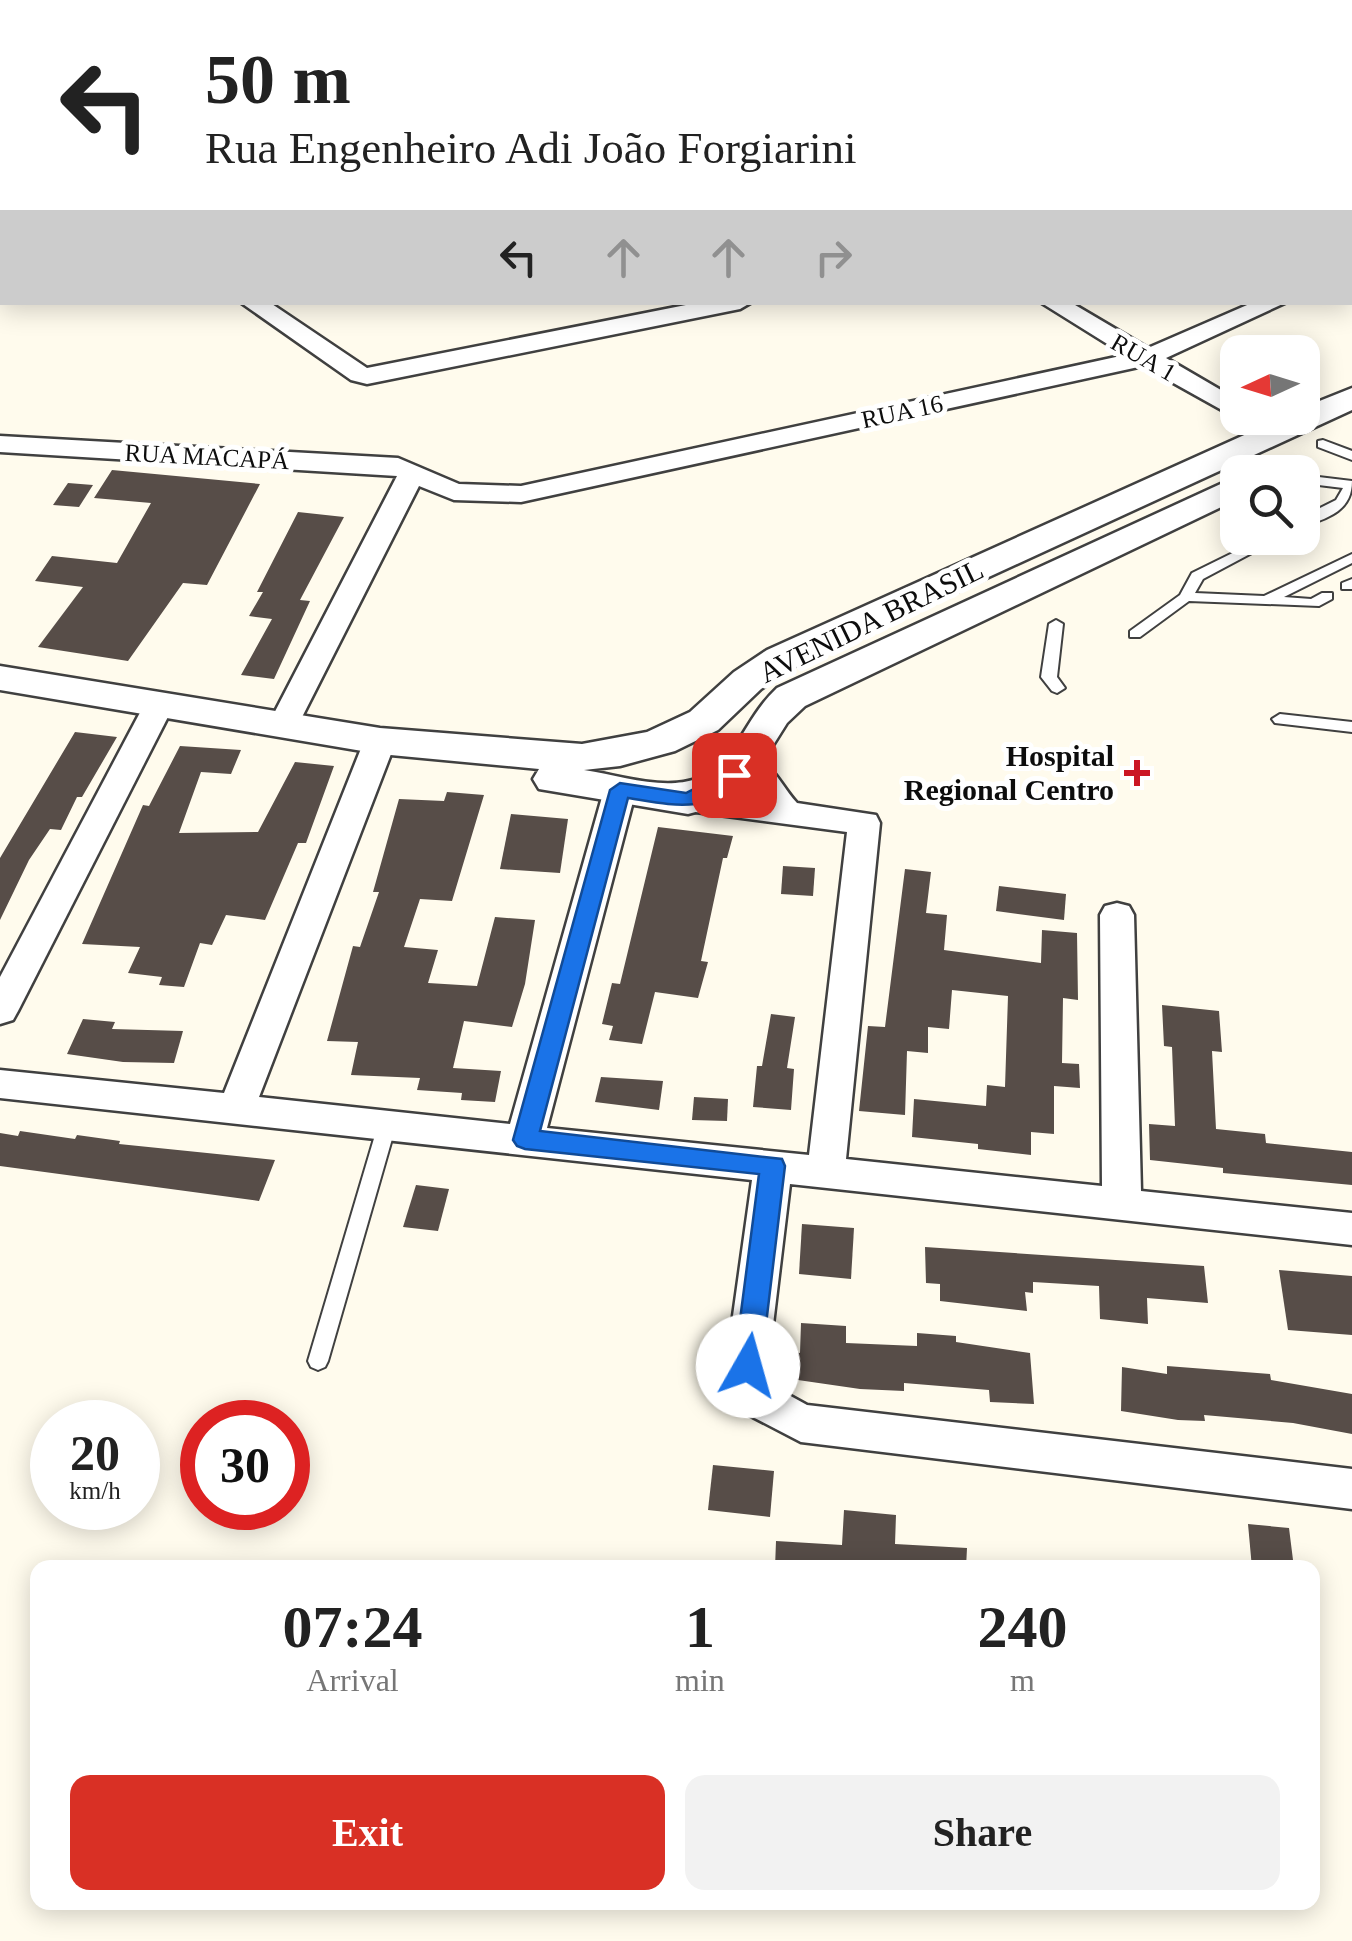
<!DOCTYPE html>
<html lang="en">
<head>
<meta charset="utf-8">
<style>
  :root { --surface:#fff; --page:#f2f2f2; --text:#222; --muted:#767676; --accent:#d93025 }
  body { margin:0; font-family:Georgia,serif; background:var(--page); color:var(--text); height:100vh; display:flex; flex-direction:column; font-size:38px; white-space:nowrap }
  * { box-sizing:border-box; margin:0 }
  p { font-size:32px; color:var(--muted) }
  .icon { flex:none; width:55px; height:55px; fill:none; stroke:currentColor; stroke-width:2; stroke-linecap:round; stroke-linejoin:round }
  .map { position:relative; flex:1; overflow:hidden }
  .drawer { position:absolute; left:30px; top:1560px; width:1290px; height:350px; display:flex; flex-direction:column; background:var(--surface); border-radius:20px; box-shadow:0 5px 25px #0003 }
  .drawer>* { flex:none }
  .hud { position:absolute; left:0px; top:0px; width:1352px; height:305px; box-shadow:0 5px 25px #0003; background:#fff; color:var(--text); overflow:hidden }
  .needle { width:65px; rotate:266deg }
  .controls { position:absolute; left:1220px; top:335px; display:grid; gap:20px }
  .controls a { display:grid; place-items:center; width:100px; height:100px; border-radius:20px; background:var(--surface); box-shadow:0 5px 25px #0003; font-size:50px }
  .speed { position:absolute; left:30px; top:1400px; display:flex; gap:20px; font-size:50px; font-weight:700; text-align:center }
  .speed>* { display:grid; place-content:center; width:130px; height:130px; border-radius:50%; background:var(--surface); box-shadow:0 5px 25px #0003; line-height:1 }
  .speed small { font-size:25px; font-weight:400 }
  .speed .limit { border:15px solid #d22; background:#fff; color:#111 }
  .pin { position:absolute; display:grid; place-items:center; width:85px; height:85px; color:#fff; margin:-42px; border-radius:20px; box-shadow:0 5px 15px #0006 }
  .me { position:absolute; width:110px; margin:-55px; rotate:7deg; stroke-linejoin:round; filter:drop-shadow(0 0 8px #0008) }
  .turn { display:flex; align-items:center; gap:35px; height:210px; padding:0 40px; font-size:45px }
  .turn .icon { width:130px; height:130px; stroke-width:2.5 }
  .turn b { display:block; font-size:70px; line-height:85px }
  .lanes { display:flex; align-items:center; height:95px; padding:0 40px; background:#0003; justify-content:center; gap:50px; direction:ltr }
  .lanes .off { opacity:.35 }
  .eta { display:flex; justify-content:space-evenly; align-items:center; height:170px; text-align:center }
  .eta b { font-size:60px; font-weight:800; line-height:70px }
  .action { display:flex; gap:20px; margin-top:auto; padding:20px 40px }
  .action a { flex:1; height:115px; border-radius:20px; background:var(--accent); color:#fff; font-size:40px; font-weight:800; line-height:115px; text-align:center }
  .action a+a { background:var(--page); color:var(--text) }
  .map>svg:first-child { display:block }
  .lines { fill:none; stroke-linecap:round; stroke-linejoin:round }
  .stream { stroke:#2a9adb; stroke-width:5 }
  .building { fill:#574d48 }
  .service-casing { stroke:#404040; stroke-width:4 }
  .minor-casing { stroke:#404040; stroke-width:5 }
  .tertiary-casing { stroke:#404040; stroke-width:5 }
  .service { fill:#fff; fill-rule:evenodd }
  .minor { fill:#fff; fill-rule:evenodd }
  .tertiary { fill:#fff; fill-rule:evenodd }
  .route { fill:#1a73e8; stroke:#114b97; stroke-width:2.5 }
  .poi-dot { fill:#cb1624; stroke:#fff; stroke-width:4 }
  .labels { text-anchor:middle; stroke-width:10; stroke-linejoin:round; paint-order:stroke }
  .far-street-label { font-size:25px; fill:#0d0d0d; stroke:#fff }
  .street-label { font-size:30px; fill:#0d0d0d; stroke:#fff }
  .poi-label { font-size:30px; font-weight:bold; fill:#0d0d0d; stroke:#fff; text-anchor:end }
</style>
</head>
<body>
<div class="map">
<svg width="1352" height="1941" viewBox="0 0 1352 1941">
  <rect width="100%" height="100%" fill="#fffbed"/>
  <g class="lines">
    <path class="stream" d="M752 0 762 2"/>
  </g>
  <g class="building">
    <path d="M112 470 260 484 207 585 183 583 128 661 38 647 83 587 35 581 52 556 117 563 151 503 94 498Z"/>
    <path d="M68 483 93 485 79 507 53 505Z"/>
    <path d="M298 512 344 517 300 600 310 601 274 679 241 675 272 619 249 616 263 592H257Z"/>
    <path d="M75 732 117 737 82 797H77L61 830 50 829 29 860 0 920V858Z"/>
    <path d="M180 746 241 750 231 774 201 772 179 833 258 832 295 762 334 766 306 843H298L265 920 226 915 212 945 200 943 184 987 159 985 162 977 128 973 140 947 82 944 143 805 149 806Z"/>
    <path d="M447 792 484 795 452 901 420 899 404 947 438 950 428 983 477 986 495 917 535 920 525 984 512 1027 464 1021 453 1068 501 1071 495 1102 461 1100 462 1093 417 1090 420 1078 351 1075 358 1042 327 1041 353 946 360 947 379 892H373L399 799 444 801Z"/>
    <path d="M511 814 568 819 560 873 500 869Z"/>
    <path d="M658 827 733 836 727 858H723L701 961 708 962 698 998 655 992 642 1044 609 1040 613 1026 602 1024 612 983 620 984Z"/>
    <path d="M783 866 815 868 813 896 781 894Z"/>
    <path d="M905 869 931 872 926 913 947 915 944 950 1041 963 1042 930 1077 933 1078 1000 1063 998 1062 1063 1079 1064 1080 1088 1054 1086V1134L1031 1132V1155L978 1149V1144L912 1137 914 1099 986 1106 987 1085 1005 1087 1008 996 952 990 949 1029 928 1027V1053L907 1051 905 1115 859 1111 868 1026 885 1027Z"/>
    <path d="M999 886 1066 894 1064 920 996 911Z"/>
    <path d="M1162 1005 1219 1011 1222 1052 1212 1051 1216 1129 1265 1134 1266 1143 1352 1152V1185L1223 1173V1168L1150 1160 1149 1124 1175 1126 1172 1047 1164 1046Z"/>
    <path d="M771 1014 795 1017 787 1068 794 1069 791 1110 753 1107 757 1066H762Z"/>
    <path d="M83 1019 115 1022 112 1029 183 1031 174 1063 123 1062 67 1054Z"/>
    <path d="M601 1077 663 1081 659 1110 595 1102Z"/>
    <path d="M694 1097 728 1099 727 1121 692 1120Z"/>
    <path d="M20 1131 75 1139 77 1135 120 1141 119 1144 275 1160 259 1201 0 1166V1133L18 1136Z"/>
    <path d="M416 1185 449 1189 438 1231 403 1227Z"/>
    <path d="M802 1224 854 1228 851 1279 799 1274Z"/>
    <path d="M925 1247 1204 1266 1208 1303 1147 1298 1148 1324 1100 1319 1099 1286 1033 1282V1293L1025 1292 1027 1311 940 1301V1284L926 1283Z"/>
    <path d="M1279 1270 1352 1276V1335L1288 1330Z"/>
    <path d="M801 1323 846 1326V1343L917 1346V1333L956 1336V1342L1030 1353 1034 1404 990 1402 989 1390 904 1383V1391L860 1389 791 1379 794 1352 800 1353Z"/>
    <path d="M1167 1366 1270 1374 1271 1380 1352 1394V1434L1293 1423 1204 1415 1205 1421 1178 1420 1121 1411 1122 1367 1167 1374Z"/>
    <path d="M713 1465 774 1471 770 1517 708 1510Z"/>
    <path d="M844 1510 896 1515 895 1544 967 1548 966 1568H775L776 1541 842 1545Z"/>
    <path d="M1248 1524 1289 1528 1294 1568H1252Z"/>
  </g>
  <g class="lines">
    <g class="service-casing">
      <g id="service">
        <rect x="0" y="11" width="2" height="6"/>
        <path d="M1323 440 1352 451V460L1318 447V441Z"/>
        <path d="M1302 475 1352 481C1352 511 1328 518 1302 527V517L1336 500 1343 488 1302 483Z"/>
        <path d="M1263 538H1280L1203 579 1195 593 1264 596 1352 554V563L1284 597 1311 599 1322 593H1332V599L1319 606 1189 601 1140 637H1130V631L1180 595 1192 573Z"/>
        <path d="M1352 579V589H1342V583Z"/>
        <path d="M1056 620 1063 624 1057 677 1065 688 1057 693 1052 691 1041 677 1049 624Z"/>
        <path d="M1280 714 1352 722V732L1275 723 1272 719Z"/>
        <path d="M387 1118 394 1120 396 1125 328 1361 325 1367 318 1370 311 1367 308 1361 378 1125 380 1120Z"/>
      </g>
    </g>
    <g class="minor-casing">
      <g id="minor">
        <path d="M296 0H323L324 2H297Z"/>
        <path d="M985 0H1007L1008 2H986Z"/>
        <path d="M1182 0H1202L1203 2H1183Z"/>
        <rect x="1350" y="130" width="2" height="14"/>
        <path d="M1350 161 1352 162V176L1350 175Z"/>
        <path d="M1350 263H1352L1350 278Z"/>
        <path d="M240 302H269L367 368 701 302H752L740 309 367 384 351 380Z"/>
        <path d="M1040 302H1070L1148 348 1254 302H1287L1166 358 1238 400V418H1243L1238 419 1143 366 521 502 454 500 419 486 298 725 294 732H272L268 725 397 476 0 452V436L398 458 459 484 521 486 1125 355Z"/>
        <path d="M159 695 170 698 174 705 18 1011 13 1020 0 1024V977L144 705 148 698Z"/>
        <path d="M380 731 391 734 396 741 259 1097 510 1124 604 790 609 782 620 779 631 782 636 790 547 1128 809 1155 847 832 688 811 677 808 672 800 677 792 688 789 756 798 731 760 736 753C764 745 779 784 797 803L876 815 880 823 846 1159 1102 1186 1100 915 1105 906 1117 903 1129 906 1134 915 1141 1191 1352 1213V1245L790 1184 768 1366 776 1388 807 1405 1352 1469V1509L801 1442 745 1413 726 1366 752 1180 0 1098V1070L224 1093 364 741 369 734Z"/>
      </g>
    </g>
    <g class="tertiary-casing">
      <path id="tertiary" d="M1352 388V410L795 666 761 689 718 730 675 751 620 766 584 770C636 778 695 803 731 752 747 729 756 708 777 688L1238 476V499L805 706 787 723 748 785 733 798 703 810 688 814 539 789 533 779 539 769 380 754 0 690V666L380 728 582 744 647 732 690 712 734 672 767 650 1282 418H1302V408Z"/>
    </g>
    <use href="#service" class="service"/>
    <use href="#minor" class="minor"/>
    <use href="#tertiary" class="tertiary"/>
  </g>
  <path class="route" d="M734 768 741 770 744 775C712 816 672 805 628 798L540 1131 782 1159 785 1166 761 1366 757 1374 748 1378 738 1374 734 1366 759 1174 525 1149 517 1146 513 1140 610 790 620 783 686 793Z"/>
  <path class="poi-dot" d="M1132 758h10v10h10v10h-10v10h-10v-10h-10v-10h10z"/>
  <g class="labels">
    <g class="far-street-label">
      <text transform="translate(1144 357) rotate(30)" y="9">RUA 1</text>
      <text transform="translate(902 411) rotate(-12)" y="9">RUA 16</text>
      <text transform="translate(207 456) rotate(3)" y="9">RUA MACAPÁ</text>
    </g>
    <g class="street-label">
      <text transform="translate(871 621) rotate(-26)" y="10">AVENIDA BRASIL</text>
    </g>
    <g class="poi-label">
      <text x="1114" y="766">Hospital<tspan x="1114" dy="34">Regional Centro</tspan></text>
    </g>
  </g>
</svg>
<div class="controls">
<a><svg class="needle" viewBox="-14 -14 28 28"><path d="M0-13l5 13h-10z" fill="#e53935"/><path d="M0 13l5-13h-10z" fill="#767676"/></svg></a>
<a><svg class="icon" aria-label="search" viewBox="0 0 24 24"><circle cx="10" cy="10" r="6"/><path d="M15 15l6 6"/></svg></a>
</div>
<div class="speed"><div>20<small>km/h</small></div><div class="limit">30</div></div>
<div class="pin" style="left:734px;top:775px;background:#d93025"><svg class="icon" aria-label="arrive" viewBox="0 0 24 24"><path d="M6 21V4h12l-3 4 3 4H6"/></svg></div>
<svg class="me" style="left:748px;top:1366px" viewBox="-20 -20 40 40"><circle r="19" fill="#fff"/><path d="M0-13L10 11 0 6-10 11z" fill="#1a73e8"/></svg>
<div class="hud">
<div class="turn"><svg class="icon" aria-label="left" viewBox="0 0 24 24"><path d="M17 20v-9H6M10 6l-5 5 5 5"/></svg><div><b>50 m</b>Rua Engenheiro Adi João Forgiarini</div></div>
<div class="lanes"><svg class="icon" aria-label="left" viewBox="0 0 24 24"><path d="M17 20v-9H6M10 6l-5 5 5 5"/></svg><svg class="icon off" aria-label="ahead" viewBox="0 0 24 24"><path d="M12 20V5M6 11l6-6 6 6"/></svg><svg class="icon off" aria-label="ahead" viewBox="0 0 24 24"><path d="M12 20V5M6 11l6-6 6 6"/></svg><svg class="icon off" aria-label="right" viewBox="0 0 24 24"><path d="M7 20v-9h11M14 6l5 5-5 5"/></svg></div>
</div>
<section class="drawer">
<div class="eta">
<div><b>07:24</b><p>Arrival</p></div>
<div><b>1</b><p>min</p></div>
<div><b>240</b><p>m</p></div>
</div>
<div class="action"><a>Exit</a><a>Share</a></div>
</section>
</div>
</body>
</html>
